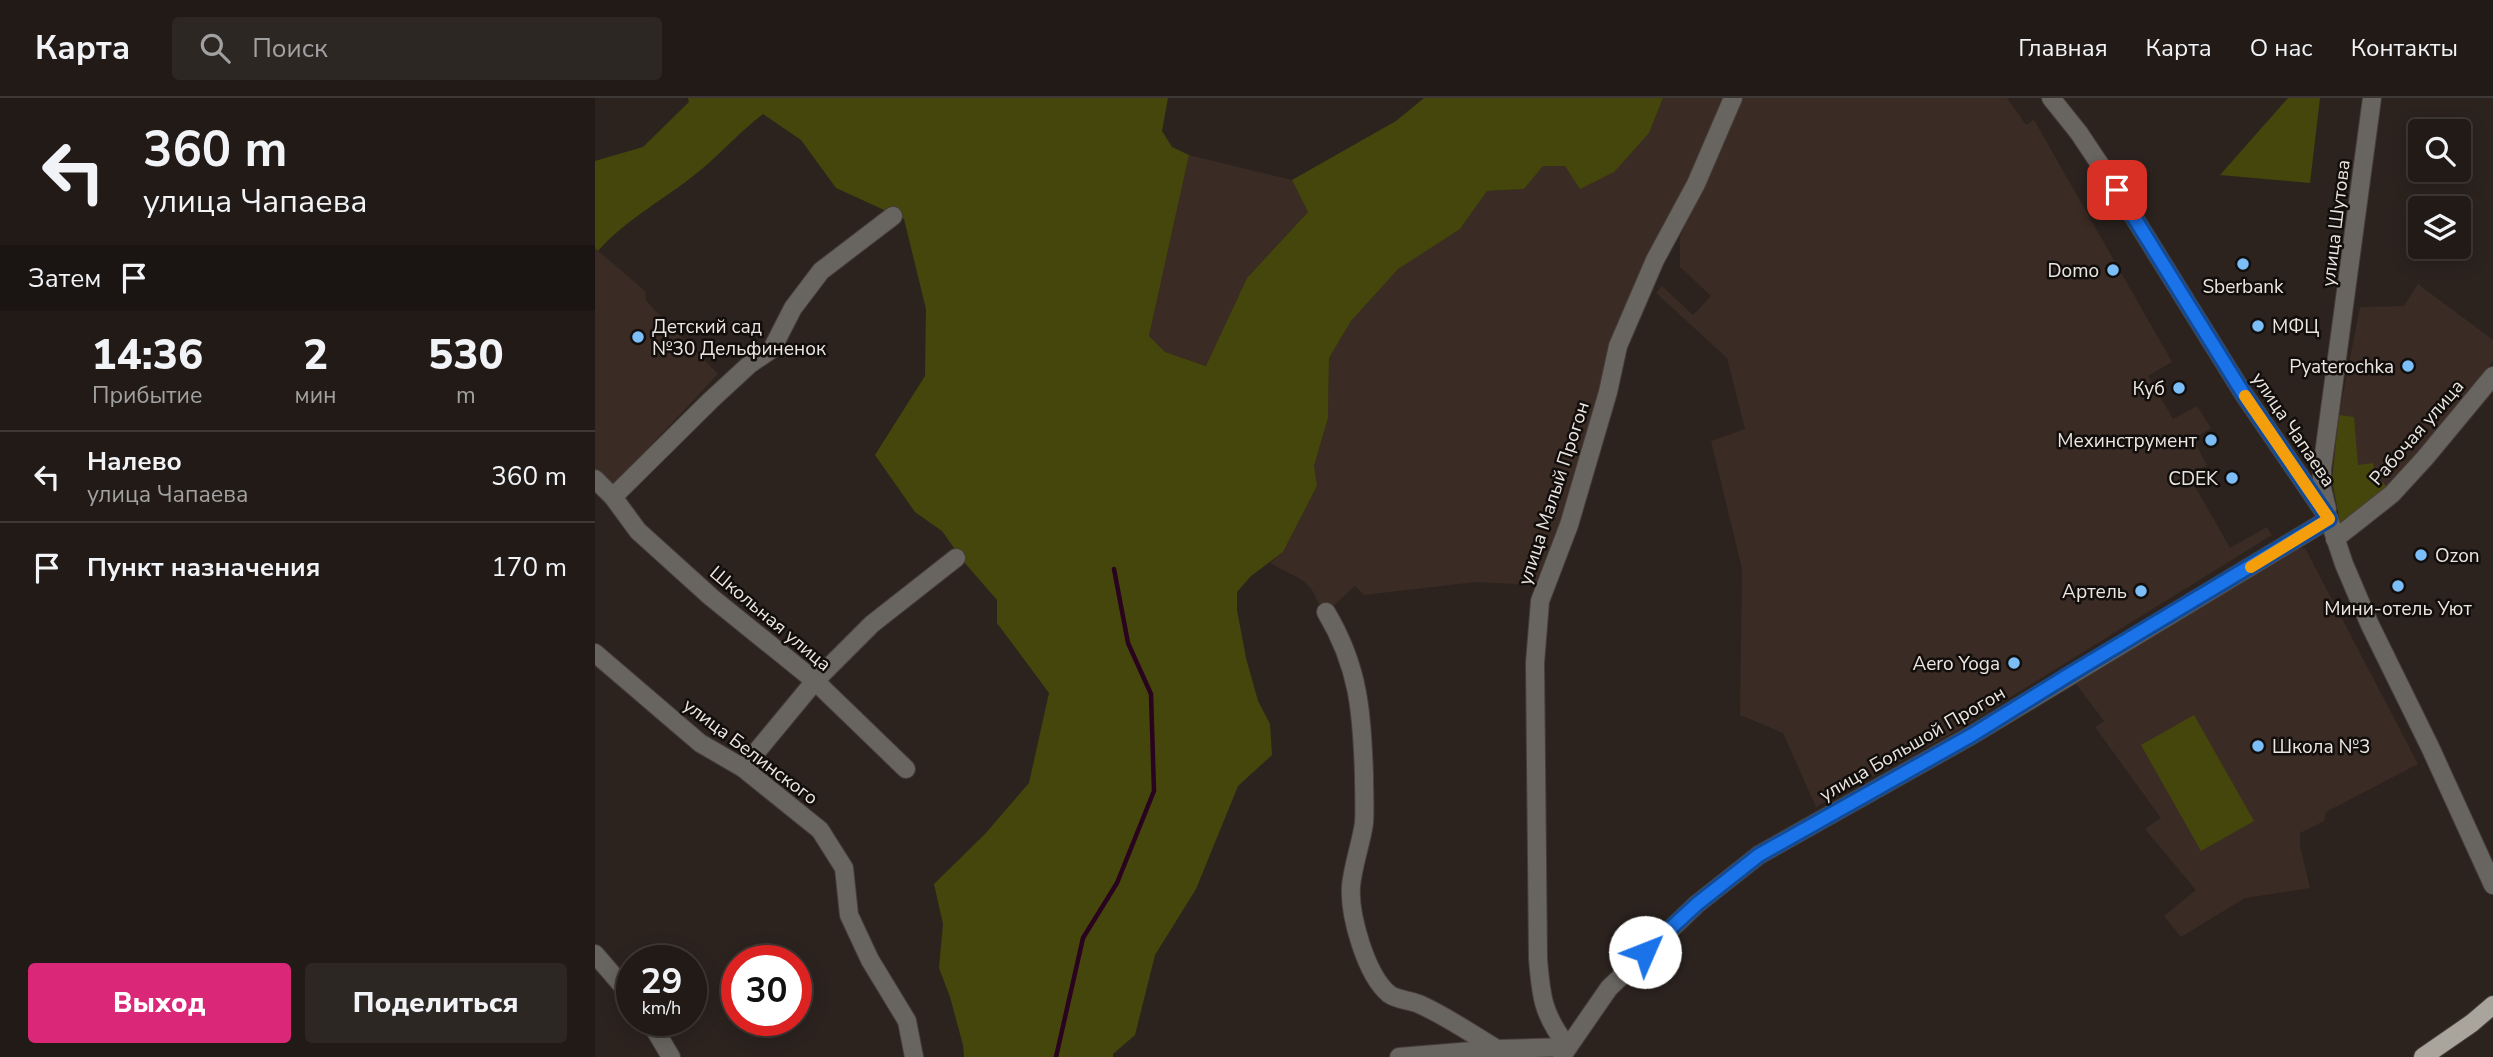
<!DOCTYPE html>
<html lang="ru">
<head>
<meta charset="utf-8">
<style>
  :root { --surface:#211a17; --page:#2d2724; --text:#f1f3f6; --muted:#a2a1a1; --line:#3e3836; --accent:#db2777 }
  body { margin:0; font-family:"Nunito Sans",sans-serif; background:var(--page); color:var(--text); height:100vh; display:flex; flex-direction:column; font-size:26px; white-space:nowrap }
  * { box-sizing:border-box; margin:0 }
  p { font-size:23px; color:var(--muted) }
  .icon { flex:none; width:38px; height:38px; fill:none; stroke:currentColor; stroke-width:2; stroke-linecap:round; stroke-linejoin:round }
  .map { position:relative; flex:1; overflow:hidden }
  .drawer { display:flex; flex-direction:column; background:var(--surface); width:595px }
  .drawer>* { flex:none }
  .hud { background:#211a17; color:var(--text); overflow:hidden }
  .controls { position:absolute; left:1813px; top:21px; display:grid; gap:14px }
  .controls a { display:grid; place-items:center; width:63px; height:63px; border-radius:7px; background:var(--surface); box-shadow:0 4px 18px #0003,0 0 0 2px var(--line); font-size:35px }
  .speed { position:absolute; left:21px; top:847px; display:flex; gap:14px; font-size:35px; font-weight:700; text-align:center }
  .speed>* { display:grid; place-content:center; width:91px; height:91px; border-radius:50%; background:var(--surface); box-shadow:0 4px 18px #0003,0 0 0 2px var(--line); line-height:1 }
  .speed small { font-size:18px; font-weight:400 }
  .speed .limit { border:10px solid #d22; background:#fff; color:#111 }
  .pin { position:absolute; display:grid; place-items:center; width:60px; height:60px; color:#fff; margin:-30px; border-radius:14px; box-shadow:0 4px 10px #0006 }
  .me { position:absolute; width:77px; margin:-38px; rotate:46deg; stroke-linejoin:round; filter:drop-shadow(0 0 5px #0008) }
  .turn { display:flex; align-items:center; gap:24px; height:147px; padding:0 28px; font-size:32px }
  .turn .icon { width:91px; height:91px; stroke-width:2.5 }
  .turn b { display:block; font-size:49px; line-height:60px }
  .then { display:flex; align-items:center; height:66px; padding:0 28px; background:#0003; gap:14px; font-size:26px }
  .eta { display:flex; justify-content:space-evenly; align-items:center; height:119px; text-align:center }
  .eta b { font-size:42px; font-weight:800; line-height:49px }
  .cta { display:flex; gap:14px; margin-top:auto; padding:14px 28px }
  .cta a { flex:1; height:80px; border-radius:7px; background:var(--accent); color:#fff; font-size:28px; font-weight:800; line-height:80px; text-align:center }
  .cta a+a { background:var(--page); color:var(--text) }
  ul { padding:0; list-style:none }
  li { display:flex; align-items:center; gap:21px; height:91px; padding:0 28px; border-top:2px solid var(--line) }
  li div { flex:1 }
  li b { display:block; font-size:26px }
  li em { font-style:normal }
  header { display:flex; align-items:center; gap:42px; box-sizing:border-box; height:98px; padding:0 35px; background:var(--surface); border-bottom:2px solid var(--line) }
  header strong { font-size:33px }
  nav { display:flex; gap:38px; margin-inline-start:auto; font-size:24px }
  .search { width:490px; height:63px; background:var(--page); display:flex; align-items:center; gap:18px; box-sizing:border-box; padding:0 24px; border-radius:7px; color:var(--muted); font-size:26px }
  main { display:flex; flex:1; min-height:0 }
  .map>svg:first-child { display:block }
  .built { fill:#3a2b24 }
  .green { fill:#45460b }
  .lines { fill:none; stroke-linecap:round; stroke-linejoin:round }
  .stream { stroke:#2a031f; stroke-width:4.5 }
  .minor-casing { stroke:#473e3a; stroke-width:20 }
  .major-casing { stroke:#473e3a; stroke-width:20 }
  .minor { stroke:#686561; stroke-width:18 }
  .major { stroke:#aaa59c; stroke-width:18 }
  .route-casing { stroke:#114b97; stroke-width:18 }
  .route { stroke:#1a73e8; stroke-width:12 }
  .slow { stroke:#f59e0b; stroke-width:12 }
  .poi-dot { fill:#7bbef8; stroke:#120e0c; stroke-width:2.5 }
  .labels { text-anchor:middle; stroke-width:5; stroke-linejoin:round; paint-order:stroke }
  .street-label { font-size:19px; fill:#ece6e3; stroke:#120e0c }
  .poi-label { font-size:19px; fill:#ece6e3; stroke:#120e0c; text-anchor:end }
</style>
</head>
<body>
<header>
<strong>Карта</strong>
<div class="search"><svg class="icon" aria-label="search" viewBox="0 0 24 24"><circle cx="10" cy="10" r="6"/><path d="M15 15l6 6"/></svg>Поиск</div>
<nav><a>Главная</a><a>Карта</a><a>О нас</a><a>Контакты</a></nav>
</header>
<main>
<section class="drawer">
<div class="hud">
<div class="turn"><svg class="icon" aria-label="left" viewBox="0 0 24 24"><path d="M17 20v-9H6M10 6l-5 5 5 5"/></svg><div><b>360 m</b>улица Чапаева</div></div>
<div class="then">Затем<svg class="icon" aria-label="arrive" viewBox="0 0 24 24"><path d="M6 21V4h12l-3 4 3 4H6"/></svg></div>
</div>
<div class="eta">
<div><b>14:36</b><p>Прибытие</p></div>
<div><b>2</b><p>мин</p></div>
<div><b>530</b><p>m</p></div>
</div>
<ul>
<li><svg class="icon" aria-label="left" viewBox="0 0 24 24"><path d="M17 20v-9H6M10 6l-5 5 5 5"/></svg><div><b>Налево</b><p>улица Чапаева</p></div><em>360 m</em></li>
<li><svg class="icon" aria-label="arrive" viewBox="0 0 24 24"><path d="M6 21V4h12l-3 4 3 4H6"/></svg><div><b>Пункт назначения</b></div><em>170 m</em></li>
</ul>
<div class="cta"><a>Выход</a><a>Поделиться</a></div>
</section>
<div class="map">
<svg width="1898" height="959" viewBox="0 0 1898 959">
  <rect width="100%" height="100%" fill="#2c231f"/>
  <g class="built">
    <path d="M1068 0H1134L1072 133 957 455 941 487 881 484 769 497 760 488 735 511 728 515 717 492 709 483 675 465 688 454 722 388 719 368 733 320 734 260 756 223 803 170 865 131 892 93 929 91 947 68H970L1054 35Z"/>
    <path d="M1148 0H1412L1431 27 1439 22 1577 264 1553 278 1578 321 1602 308 1616 330 1598 341 1612 367 1594 378 1635 450 1672 429 1677 437 1356 636 1221 709 1188 635 1145 617 1147 471 1116 343 1150 331 1132 260 1061 195 1067 188 1098 217 1116 198 1085 169V139L1119 59 1124 57Z"/>
    <path d="M594 57 697 82 713 114 652 180 612 268 570 254 554 238Z"/>
    <path d="M0 150 50 193 51 203 123 276 15 391 0 373Z"/>
    <path d="M1823 186 1898 242V263L1794 393 1737 383 1740 337 1765 209 1809 208Z"/>
    <path d="M1710 450 1823 666 1731 714 1729 723 1705 735V748L1715 790 1650 800 1586 839 1569 818 1601 792 1550 731 1566 720 1500 629 1509 623 1481 586 1697 451Z"/>
  </g>
  <g class="green">
    <path d="M93 0H573L567 33 577 49 594 57 554 238 570 254 611 268 652 180 713 114 697 82 801 23 829 0H1068L1054 35 1019 74 985 91 970 68H948L929 91 892 93 865 131 803 171 756 223 734 260 733 320 719 368 722 388 688 454 656 478 642 494V512L651 560 663 603 675 626 677 657 643 688 601 791 560 857 540 937 518 956V959H369L368 947 355 899 344 870 348 826 339 786 390 736 434 685 454 595 402 525V502L369 464 347 433 320 414 280 357 330 278 331 211 309 121 241 90 206 42 168 16C147 32 129 52 108 70 74 99 33 119 3 153L0 150V63L48 49 94 4Z"/>
    <path d="M1693 0H1725L1715 85 1625 77Z"/>
    <path d="M1744 317 1759 319 1763 367 1778 365 1782 386 1788 384 1794 393 1746 429 1737 383Z"/>
    <path d="M1599 617 1659 723 1606 753 1546 647Z"/>
  </g>
  <g class="lines">
    <path class="stream" d="M461 959 488 840 522 785 559 693 556 596 533 545 519 471"/>
    <g class="minor-casing">
      <g id="minor">
        <path d="M1456 0 1484 35 1522 92 1648 295 1734 421 1749 466 1775 527 1835 649 1898 787"/>
        <path d="M0 381 18 399 43 433 116 499 220 583 311 671"/>
        <path d="M18 399 116 302 155 266 177 251 198 210 226 173 298 118"/>
        <path d="M1732 411 1727 390V371L1777 0"/>
        <path d="M1740 441 1797 396 1830 360 1898 278"/>
        <path d="M731 514C764 569 767 615 769 677 769 693 770 710 769 725 766 746 758 767 756 788 754 817 771 877 794 896 802 902 815 902 824 906 851 918 877 936 902 951"/>
        <path d="M0 555 105 645 148 670 225 732 249 770 254 817 275 862 312 923 319 959"/>
        <path d="M148 670 220 583 277 526 361 460"/>
        <path d="M0 856 37 899"/>
        <path d="M54 922 76 959"/>
        <path d="M973 949C948 917 946 899 943 861L940 565 945 503 974 427 1013 294 1023 248 1060 162 1101 86 1138 0"/>
        <path d="M967 958 1014 890 1102 806 1164 757 1377 637 1734 421"/>
        <path d="M804 959 902 951 973 949"/>
      </g>
    </g>
    <g class="major-casing">
      <path id="major" d="M1828 959 1877 925 1898 907"/>
    </g>
    <use href="#minor" class="minor"/>
    <use href="#major" class="major"/>
  </g>
  <g class="lines">
    <g class="route-casing">
      <path id="route" d="M1050 854 1102 806 1164 757 1377 637 1472 578 1734 421 1648 295 1522 92"/>
    </g>
    <use href="#route" class="route"/>
    <path class="slow" d="M1650 298 1734 421 1656 469"/>
  </g>
  <g class="poi-dot">
    <circle cx="1648" cy="166" r="7"/>
    <circle cx="1518" cy="172" r="7"/>
    <circle cx="1663" cy="228" r="7"/>
    <circle cx="43" cy="239" r="7"/>
    <circle cx="1813" cy="268" r="7"/>
    <circle cx="1584" cy="290" r="7"/>
    <circle cx="1616" cy="342" r="7"/>
    <circle cx="1637" cy="380" r="7"/>
    <circle cx="1826" cy="457" r="7"/>
    <circle cx="1803" cy="488" r="7"/>
    <circle cx="1546" cy="493" r="7"/>
    <circle cx="1419" cy="565" r="7"/>
    <circle cx="1663" cy="648" r="7"/>
  </g>
  <g class="labels">
    <g class="street-label">
      <text transform="translate(1740 125) rotate(-83)" y="7">улица Шутова</text>
      <text transform="translate(1699 331) rotate(56)" y="7">улица Чапаева</text>
      <text transform="translate(1821 334) rotate(-49)" y="7">Рабочая улица</text>
      <text transform="translate(958 395) rotate(-72)" y="7">улица Малый Прогон</text>
      <text transform="translate(176 520) rotate(40)" y="7">Школьная улица</text>
      <text transform="translate(1317 645) rotate(-30)" y="7">улица Большой Прогон</text>
      <text transform="translate(156 653) rotate(37)" y="7">улица Белинского</text>
    </g>
    <g class="poi-label">
      <text x="1504" y="179">Domo</text>
      <text x="1648" y="195" text-anchor="middle">Sberbank</text>
      <text x="57" y="235" text-anchor="start">Детский сад<tspan x="57" dy="22">№30 Дельфиненок</tspan></text>
      <text x="1677" y="235" text-anchor="start">МФЦ</text>
      <text x="1799" y="275">Pyaterochka</text>
      <text x="1570" y="297">Куб</text>
      <text x="1602" y="349">Мехинструмент</text>
      <text x="1623" y="387">CDEK</text>
      <text x="1840" y="464" text-anchor="start">Ozon</text>
      <text x="1532" y="500">Артель</text>
      <text x="1803" y="517" text-anchor="middle">Мини-отель Уют</text>
      <text x="1405" y="572">Aero Yoga</text>
      <text x="1677" y="655" text-anchor="start">Школа №3</text>
    </g>
  </g>
</svg>
<div class="controls">
<a><svg class="icon" aria-label="search" viewBox="0 0 24 24"><circle cx="10" cy="10" r="6"/><path d="M15 15l6 6"/></svg></a>
<a><svg class="icon" aria-label="layers" viewBox="0 0 24 24"><path d="M12 4l9 5-9 5-9-5zM3 14l9 5 9-5"/></svg></a>
</div>
<div class="speed"><div>29<small>km/h</small></div><div class="limit">30</div></div>
<div class="pin" style="left:1522px;top:92px;background:#d93025"><svg class="icon" aria-label="arrive" viewBox="0 0 24 24"><path d="M6 21V4h12l-3 4 3 4H6"/></svg></div>
<svg class="me" style="left:1050px;top:854px" viewBox="-20 -20 40 40"><circle r="19" fill="#fff"/><path d="M0-13L10 11 0 6-10 11z" fill="#1a73e8"/></svg>
</div>
</main>
</body>
</html>
